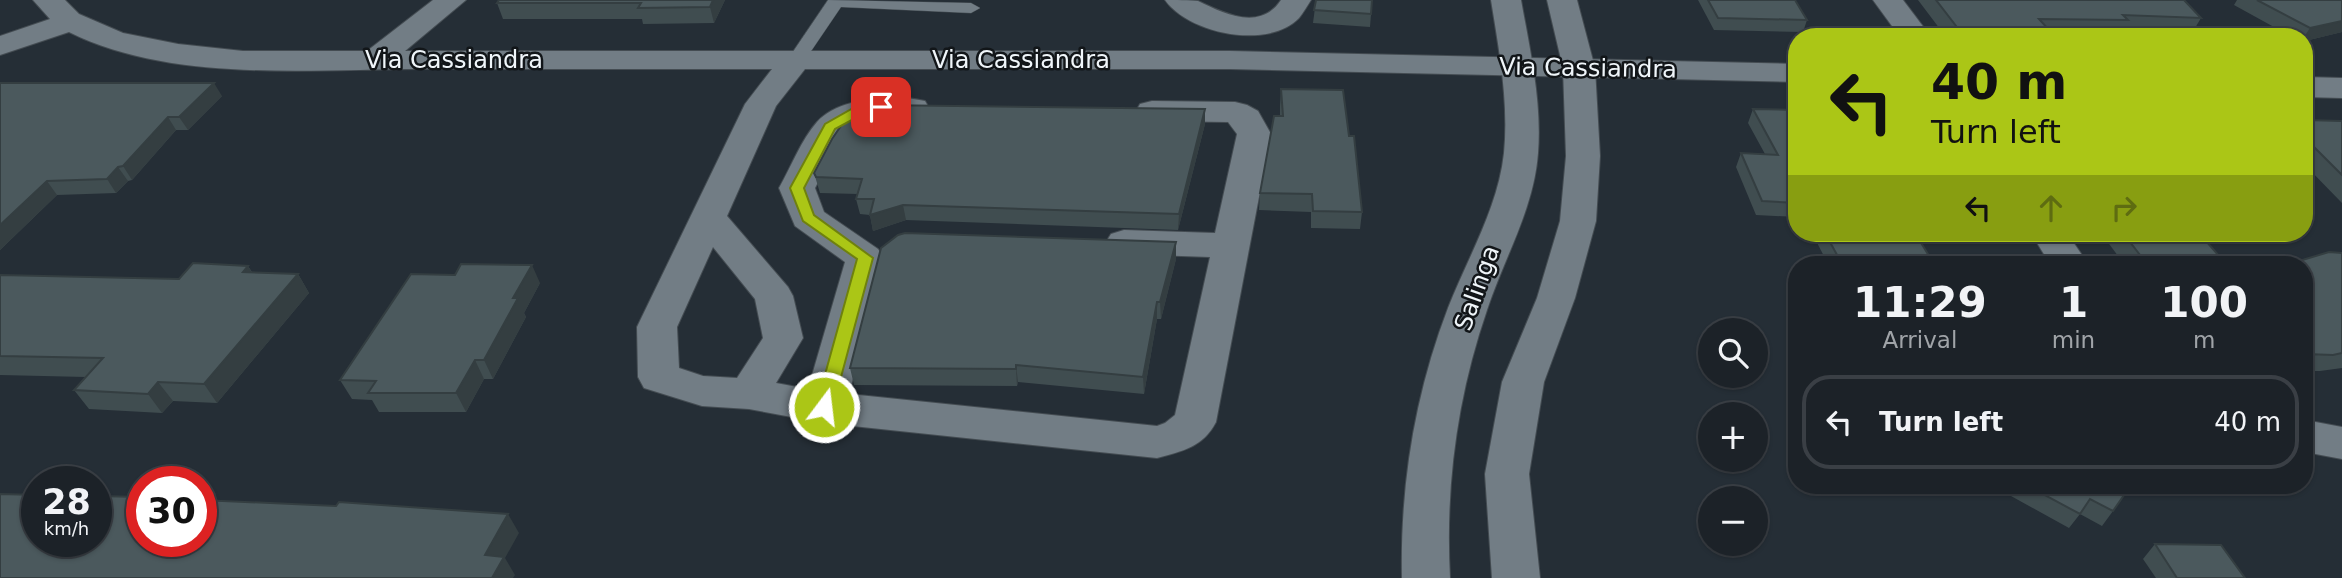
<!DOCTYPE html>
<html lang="en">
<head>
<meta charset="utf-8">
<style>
  :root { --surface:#1c2228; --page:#292f34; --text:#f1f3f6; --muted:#a0a4a8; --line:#3a3f45 }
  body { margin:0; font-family:"DejaVu Sans",sans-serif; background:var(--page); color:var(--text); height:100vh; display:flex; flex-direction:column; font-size:26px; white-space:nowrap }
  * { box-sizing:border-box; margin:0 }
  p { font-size:23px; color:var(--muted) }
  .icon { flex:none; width:38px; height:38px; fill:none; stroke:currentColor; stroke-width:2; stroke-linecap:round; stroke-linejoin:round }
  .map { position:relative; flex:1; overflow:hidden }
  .panel { position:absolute; left:1788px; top:256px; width:525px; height:238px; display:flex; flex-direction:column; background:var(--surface); border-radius:28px; box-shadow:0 2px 5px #0004,0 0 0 2px var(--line) }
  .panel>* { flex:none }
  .hud { position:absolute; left:1788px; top:28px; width:525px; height:214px; border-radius:28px; box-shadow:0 2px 5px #0004,0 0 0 2px var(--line); background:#abc616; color:#111; overflow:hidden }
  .buttons { position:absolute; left:1698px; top:318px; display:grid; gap:14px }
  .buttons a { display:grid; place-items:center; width:70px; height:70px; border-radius:50%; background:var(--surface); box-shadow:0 2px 5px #0004,0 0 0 2px var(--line); font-size:35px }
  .speed { position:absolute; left:21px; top:466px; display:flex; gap:14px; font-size:35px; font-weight:700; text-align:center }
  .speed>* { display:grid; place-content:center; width:91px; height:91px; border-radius:50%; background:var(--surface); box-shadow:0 2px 5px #0004,0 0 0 2px var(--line); line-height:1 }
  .speed small { font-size:18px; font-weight:400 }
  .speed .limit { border:10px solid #d22; background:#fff; color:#111 }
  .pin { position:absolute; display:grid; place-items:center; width:60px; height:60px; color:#fff; margin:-30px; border-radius:14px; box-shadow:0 4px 10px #0006 }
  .me { position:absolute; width:77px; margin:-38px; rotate:15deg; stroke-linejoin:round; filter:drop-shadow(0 0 5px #0008) }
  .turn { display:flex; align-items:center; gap:24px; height:147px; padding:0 28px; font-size:32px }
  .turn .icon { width:91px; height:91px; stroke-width:2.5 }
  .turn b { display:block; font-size:49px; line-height:60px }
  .lanes { display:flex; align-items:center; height:66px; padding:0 28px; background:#0003; justify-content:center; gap:35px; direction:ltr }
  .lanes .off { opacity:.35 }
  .eta { display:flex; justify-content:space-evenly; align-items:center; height:119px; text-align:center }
  .eta b { font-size:42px; font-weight:700; line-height:49px }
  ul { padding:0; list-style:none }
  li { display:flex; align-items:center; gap:21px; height:94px; margin:0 14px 10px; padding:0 14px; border:4px solid var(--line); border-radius:28px }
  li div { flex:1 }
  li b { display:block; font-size:26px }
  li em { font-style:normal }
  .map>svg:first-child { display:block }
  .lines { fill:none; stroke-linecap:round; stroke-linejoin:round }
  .service-casing { stroke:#444c52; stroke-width:1 }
  .minor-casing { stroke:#444c52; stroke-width:2 }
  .tertiary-casing { stroke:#444c52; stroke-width:2 }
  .service { fill:#727d85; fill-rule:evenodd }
  .minor { fill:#727d85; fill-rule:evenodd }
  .tertiary { fill:#727d85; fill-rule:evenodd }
  .wall { fill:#404d50 }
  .shaded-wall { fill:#343e41 }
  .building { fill:#4b595d; stroke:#343e41; stroke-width:2 }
  .route { fill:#abc616; stroke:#6f810e; stroke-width:2 }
  .labels { text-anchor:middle; stroke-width:5; stroke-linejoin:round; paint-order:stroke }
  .street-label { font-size:24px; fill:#f0f6fa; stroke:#121619 }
</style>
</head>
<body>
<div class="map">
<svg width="2342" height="578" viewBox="0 0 2342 578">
  <rect width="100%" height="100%" fill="#252e36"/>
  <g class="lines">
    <g class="service-casing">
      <path id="service" d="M828 0 971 3 980 8 971 13 841 7 803 63H791L788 59Z"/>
    </g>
    <g class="minor-casing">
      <g id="minor">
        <path d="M33 0H65L79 14 123 33 178 44 243 51H367L433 0H466L405 51H1230L1797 64V82L1230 69H805L776 106 727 216 788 287 793 296 803 338 776 383 808 389 845 262 795 226 779 188C791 167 801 140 817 122 839 97 895 94 925 101L929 108 925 115 866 120 843 133 815 188 824 212 878 249 884 258 849 394 1157 426 1165 423 1175 415 1210 257 1124 254 1111 250 1106 242 1111 234 1124 230 1215 233 1237 134 1228 122 1152 121 1140 118 1136 111 1140 104 1152 101 1235 102 1247 105 1258 111 1271 134 1216 422C1203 447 1183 451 1157 458L824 423 749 409 702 406 644 388 638 377 637 327 745 104 772 69C655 69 538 69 421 69 310 69 171 83 69 32L0 55V36L50 19ZM713 247 755 299 763 338 737 378 703 376 679 368 677 327Z"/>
        <path d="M1165 0C1175 0 1190 0 1198 1 1223 13 1260 32 1281 0H1311C1307 6 1303 13 1299 18 1268 50 1189 34 1165 0Z"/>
        <path d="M1873 0H1903L1931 37H1900Z"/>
        <path d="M2305 77 2342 78V98L2305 97Z"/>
        <path d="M2031 233H2067L2088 264H2050Z"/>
        <path d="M2305 420 2342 427V459L2305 452Z"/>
      </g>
    </g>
    <g class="tertiary-casing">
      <g id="tertiary">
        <path d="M1491 0H1521C1530 50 1542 102 1538 153 1534 209 1504 258 1487 310 1457 397 1445 487 1450 578H1402C1400 486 1415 394 1448 308 1468 257 1498 208 1504 153 1509 102 1499 50 1491 0Z"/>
        <path d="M1547 0H1577L1595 68 1600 156 1596 221 1575 298 1544 382 1529 474 1540 578H1492L1485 474 1502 382 1537 298 1560 221 1566 156 1563 68Z"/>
      </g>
    </g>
    <use href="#service" class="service"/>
    <use href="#minor" class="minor"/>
    <use href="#tertiary" class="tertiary"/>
  </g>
  <g class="wall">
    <path d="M725 0 714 23 643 24 642 19H503L497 3Z"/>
    <path d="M1316 0 1371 14 1370 27 1313 23Z"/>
    <path d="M1698 0H1795L1807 20 1803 32 1714 30Z"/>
    <path d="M1918 0H2184L2201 18 2192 33 2122 30 2119 35 2050 34 2049 37H1946Z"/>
    <path d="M2237 0H2342V32L2305 41V37H2292L2234 5Z"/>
    <path d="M0 83 222 96 188 130H176L132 180 128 181 116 193 57 195 0 250Z"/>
    <path d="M1281 89 1349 136 1362 212 1360 229 1311 228V212L1259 210 1260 193 1280 116V106Z"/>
    <path d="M1753 109 1797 110V217L1756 215 1736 167 1741 153 1765 154 1748 123Z"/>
    <path d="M2305 120 2342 121V203L2305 165Z"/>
    <path d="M1205 124 1178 230 906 220 873 231 870 215 860 214 856 199 858 194 820 193 814 173Z"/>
    <path d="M1812 233H1915L1934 264H1828Z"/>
    <path d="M2101 233H2199L2226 264H2124Z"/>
    <path d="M2342 253V368L2320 371H2305V264Z"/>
    <path d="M1176 259 1161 319H1157L1144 394 1018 382 1017 386 854 385 850 368Z"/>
    <path d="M248 266 252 272 298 274 309 293 217 403 173 401 162 413 89 409 74 390 86 377 0 375V275L179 279Z"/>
    <path d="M540 283 524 313 526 317 493 379H484L466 412H379L372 400 352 399 340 380Z"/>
    <path d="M1994 485H2131L2113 511 2102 526 2080 514 2069 528 1993 486Z"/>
    <path d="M2155 544 2245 578H2156L2143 559Z"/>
  </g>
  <g class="shaded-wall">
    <path d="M713 0H725L714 23 710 7Z"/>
    <path d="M2342 21V32L2305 41 2304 37 2310 28Z"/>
    <path d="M214 83 222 96 188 130 179 117Z"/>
    <path d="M1205 109V124L1178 230 1179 214Z"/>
    <path d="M168 117 176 130 132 180 123 166Z"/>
    <path d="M118 167 128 181 116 193 107 179Z"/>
    <path d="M47 181 57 195 0 250V225Z"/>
    <path d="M903 205 906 220 873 231 870 215Z"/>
    <path d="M1176 242V259L1161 319 1160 302Z"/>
    <path d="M532 265 540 283 524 313 526 317 493 379 484 360 513 298Z"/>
    <path d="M248 266 259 285 243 272Z"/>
    <path d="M298 274 309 293 217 403 204 384Z"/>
    <path d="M1157 302V319L1144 394 1143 377Z"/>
    <path d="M475 360 484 379 466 412 456 393Z"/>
    <path d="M1016 365 1018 382 1017 386 1016 369Z"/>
    <path d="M158 382 173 401 162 413 148 394Z"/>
    <path d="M508 514 519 533 505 558 515 575 513 578H492L485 555Z"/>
  </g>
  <g class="building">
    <path d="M499 0H713L710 7 638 8 641 3H497Z"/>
    <path d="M1316 0H1372L1371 14 1314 10Z"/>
    <path d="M1708 0H1795L1807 20 1718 18Z"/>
    <path d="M1936 0H2184L2201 18 2123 15 2128 20 2039 19 2051 32 1960 31Z"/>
    <path d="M2257 0H2342V21L2310 28Z"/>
    <path d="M0 83H214L179 117H168L123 166 118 167 107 179 47 181 0 225Z"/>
    <path d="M1281 89 1343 90 1349 136H1354L1362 212 1313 211 1312 194 1260 193 1274 116H1283Z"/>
    <path d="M875 105 1205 109 1179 214 903 205 870 215 874 199H856L862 179 816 177 814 173 832 139 845 120 854 113Z"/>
    <path d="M1753 109 1797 110V203L1762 201 1741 153 1778 155Z"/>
    <path d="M2305 120 2342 121V175L2305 138Z"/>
    <path d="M905 233 1176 242 1160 302H1157L1143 377 1016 365V369L850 368 881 248 898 235Z"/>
    <path d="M1825 233H1915L1934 264H1842Z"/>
    <path d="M2123 233H2199L2226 264H2147Z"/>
    <path d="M2329 252 2342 253V353L2333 355 2305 354V264H2289Z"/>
    <path d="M193 263 248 266 243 272 298 274 204 384 158 382 148 394 74 390 103 358 0 356V275L179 279Z"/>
    <path d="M461 264 532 265 513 298H518L484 360H475L456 393H368L376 381 340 380 411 274 455 275Z"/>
    <path d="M2026 485H2131L2113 511 2090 499 2080 514Z"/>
    <path d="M0 494 37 495V541H96V496L142 497V541H201V500L336 506 339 502 508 514 485 555 504 557 492 578H0Z"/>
    <path d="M2155 544 2221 545 2245 578H2177Z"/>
  </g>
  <path class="route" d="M881 103 886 104V110L863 114 835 129 804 188 814 215 873 258 833 407 831 412H818L816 407 857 259 803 221 790 188 825 124 855 107Z"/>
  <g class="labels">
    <g class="street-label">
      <text x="454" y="68">Via Cassiandra</text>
      <text x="1021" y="68">Via Cassiandra</text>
      <text transform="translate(1588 68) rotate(1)" y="8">Via Cassiandra</text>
      <text transform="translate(1477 288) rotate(-70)" y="8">Salinga</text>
    </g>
  </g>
</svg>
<div class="buttons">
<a><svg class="icon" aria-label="search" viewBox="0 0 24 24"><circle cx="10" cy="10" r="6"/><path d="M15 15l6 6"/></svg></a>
<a>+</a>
<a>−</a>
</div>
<div class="speed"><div>28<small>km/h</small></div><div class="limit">30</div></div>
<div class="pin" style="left:881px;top:107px;background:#d93025"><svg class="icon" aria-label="arrive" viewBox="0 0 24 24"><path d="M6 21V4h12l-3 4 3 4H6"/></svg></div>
<svg class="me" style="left:824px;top:407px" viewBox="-20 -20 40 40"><circle r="17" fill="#abc616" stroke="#fff" stroke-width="3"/><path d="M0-11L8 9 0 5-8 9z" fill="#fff"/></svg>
<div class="hud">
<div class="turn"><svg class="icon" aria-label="left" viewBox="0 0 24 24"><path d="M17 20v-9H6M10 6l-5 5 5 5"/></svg><div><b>40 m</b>Turn left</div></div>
<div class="lanes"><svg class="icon" aria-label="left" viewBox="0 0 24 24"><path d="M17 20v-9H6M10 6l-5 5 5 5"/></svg><svg class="icon off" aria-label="ahead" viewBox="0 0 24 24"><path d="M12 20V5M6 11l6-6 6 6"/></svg><svg class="icon off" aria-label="right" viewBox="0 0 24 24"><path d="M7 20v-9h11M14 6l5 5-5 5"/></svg></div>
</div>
<section class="panel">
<div class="eta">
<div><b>11:29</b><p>Arrival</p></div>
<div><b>1</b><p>min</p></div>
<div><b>100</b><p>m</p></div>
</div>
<ul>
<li><svg class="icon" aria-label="left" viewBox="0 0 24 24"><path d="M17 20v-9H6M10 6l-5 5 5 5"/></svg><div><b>Turn left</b></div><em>40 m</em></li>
</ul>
</section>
</div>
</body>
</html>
